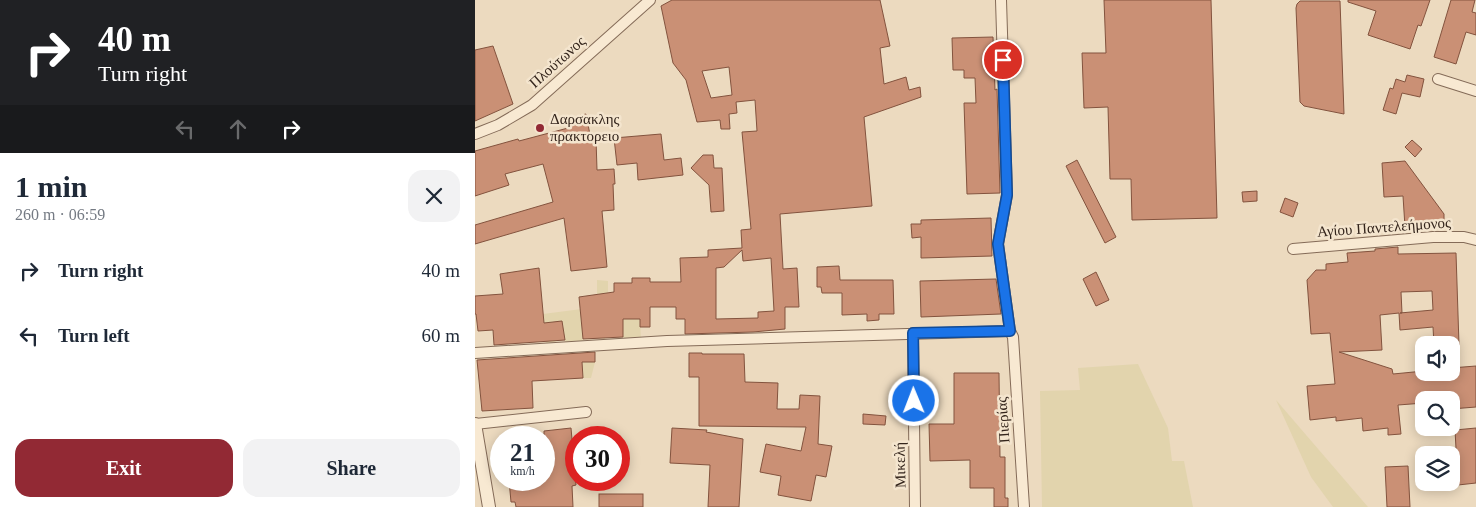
<!DOCTYPE html>
<html lang="en">
<head>
<meta charset="utf-8">
<style>
  :root { --surface:#fff; --page:#f2f2f3; --text:#1f2937; --muted:#747a83; --accent:#922934 }
  body { margin:0; font-family:Georgia,serif; background:var(--page); color:var(--text); height:100vh; display:flex; flex-direction:column; font-size:19px; white-space:nowrap }
  * { box-sizing:border-box; margin:0 }
  p { font-size:16px; color:var(--muted) }
  .icon { flex:none; width:28px; height:28px; fill:none; stroke:currentColor; stroke-width:2; stroke-linecap:round; stroke-linejoin:round }
  .map { position:relative; flex:1; overflow:hidden }
  .drawer { display:flex; flex-direction:column; background:var(--surface); width:475px }
  .drawer>* { flex:none }
  .banner { background:#202124; color:#fff; overflow:hidden }
  .tools { position:absolute; left:940px; top:336px; display:grid; gap:10px }
  .tools a { display:grid; place-items:center; width:45px; height:45px; border-radius:10px; background:var(--surface); box-shadow:0 2px 12px #0003; font-size:25px }
  .speed { position:absolute; left:15px; top:426px; display:flex; gap:10px; font-size:25px; font-weight:700; text-align:center }
  .speed>* { display:grid; place-content:center; width:65px; height:65px; border-radius:50%; background:var(--surface); box-shadow:0 2px 12px #0003; line-height:1 }
  .speed small { font-size:12px; font-weight:400 }
  .speed .limit { border:8px solid #d22; background:#fff; color:#111 }
  .pin { position:absolute; display:grid; place-items:center; width:42px; height:42px; color:#fff; margin:-21px; border:2px solid #fff; border-radius:50%; box-shadow:0 1px 5px #0007 }
  .me { position:absolute; width:55px; margin:-28px; rotate:359deg; stroke-linejoin:round; filter:drop-shadow(0 0 4px #0008) }
  .turn { display:flex; align-items:center; gap:18px; height:105px; padding:0 15px; font-size:22px }
  .turn .icon { width:65px; height:65px; stroke-width:2.5 }
  .turn b { display:block; font-size:35px; line-height:42px }
  .lanes { display:flex; align-items:center; height:48px; padding:0 15px; background:#0003; justify-content:center; gap:25px; direction:ltr }
  .lanes .off { opacity:.35 }
  .round { display:grid; place-items:center; flex:none; width:52px; height:52px; border-radius:15px; background:var(--page) }
  .overview { display:flex; align-items:center; justify-content:space-between; height:85px; padding:0 15px }
  h1 { font-size:30px; font-weight:700; line-height:38px }
  .cta { display:flex; gap:10px; margin-top:auto; padding:10px 15px }
  .cta a { flex:1; height:58px; border-radius:15px; background:var(--accent); color:#fff; font-size:20px; font-weight:700; line-height:58px; text-align:center }
  .cta a+a { background:var(--page); color:var(--text) }
  ul { padding:0; list-style:none }
  li { display:flex; align-items:center; gap:15px; height:65px; padding:0 15px }
  li div { flex:1 }
  li b { display:block; font-size:19px }
  li em { font-style:normal }
  main { display:flex; flex:1; min-height:0 }
  .map>svg:first-child { display:block }
  .farmland { fill:#e2d4ad }
  .building { fill:#ca9075; stroke:#83533e; fill-rule:evenodd }
  .lines { fill:none; stroke-linecap:round; stroke-linejoin:round }
  .minor-casing { stroke:#846b58; stroke-width:12 }
  .tertiary-casing { stroke:#846b58; stroke-width:14 }
  .minor { stroke:#f8e9d2; stroke-width:10 }
  .tertiary { stroke:#f8e9d2; stroke-width:12 }
  .route-casing { stroke:#114b97; stroke-width:12 }
  .route { stroke:#1a73e8; stroke-width:9 }
  .poi-dot { fill:#922934; stroke:#f4e5ce; stroke-width:2 }
  .labels { text-anchor:middle; stroke-width:5; stroke-linejoin:round; paint-order:stroke }
  .street-label { font-size:15px; fill:#34251c; stroke:#f4e5ce }
  .poi-label { font-size:15px; fill:#34251c; stroke:#f4e5ce; text-anchor:start }
</style>
</head>
<body>
<main>
<section class="drawer">
<div class="banner">
<div class="turn"><svg class="icon" aria-label="right" viewBox="0 0 24 24"><path d="M7 20v-9h11M14 6l5 5-5 5"/></svg><div><b>40 m</b>Turn right</div></div>
<div class="lanes"><svg class="icon off" aria-label="left" viewBox="0 0 24 24"><path d="M17 20v-9H6M10 6l-5 5 5 5"/></svg><svg class="icon off" aria-label="ahead" viewBox="0 0 24 24"><path d="M12 20V5M6 11l6-6 6 6"/></svg><svg class="icon" aria-label="right" viewBox="0 0 24 24"><path d="M7 20v-9h11M14 6l5 5-5 5"/></svg></div>
</div>
<div class="overview"><div><h1>1 min</h1><p>260 m · 06:59</p></div><a class="round"><svg class="icon" aria-label="close" viewBox="0 0 24 24"><path d="M6 6l12 12M18 6L6 18"/></svg></a></div>
<ul>
<li><svg class="icon" aria-label="right" viewBox="0 0 24 24"><path d="M7 20v-9h11M14 6l5 5-5 5"/></svg><div><b>Turn right</b></div><em>40 m</em></li>
<li><svg class="icon" aria-label="left" viewBox="0 0 24 24"><path d="M17 20v-9H6M10 6l-5 5 5 5"/></svg><div><b>Turn left</b></div><em>60 m</em></li>
</ul>
<div class="cta"><a>Exit</a><a>Share</a></div>
</section>
<div class="map">
<svg width="1001" height="507" viewBox="0 0 1001 507">
  <rect width="100%" height="100%" fill="#ecdabf"/>
  <g class="farmland">
    <path d="M122 280 133 281V300H122Z"/>
    <path d="M122 307 130 309V341H128L126 323 119 317 106 318 108 343H90L87 321 78 322 81 345 71 344 68 314Z"/>
    <path d="M148 319H165L166 341H148Z"/>
    <path d="M107 362H120L116 378H108Z"/>
    <path d="M663 364 693 428 697 461H709L718 507H567L565 391 605 390 603 368Z"/>
    <path d="M801 400 893 507H858L836 477Z"/>
  </g>
  <g class="building">
    <path d="M197 0H405L415 46 405 48 409 84 431 77 434 90 445 87 446 97 389 117 397 206 305 214 308 269 322 268 324 307H310V329L278 332 210 334V319H201V307H175V327H165V319H148V337L108 339 104 297 139 292V283H157V278H175V282H206L205 258 233 257V250L267 248 266 230 276 229 267 132 282 131 280 100 261 102 262 113 254 114 255 129H246L245 120 222 122 211 80 198 63 186 6ZM254 67 257 95 236 98 227 71ZM267 250 268 261 296 258 299 311 283 312V318L241 319V268L249 267Z"/>
    <path d="M629 0H736L742 218 657 220 656 179H635L633 107 609 108 607 53H631Z"/>
    <path d="M873 0H955L946 26 943 25 935 49 893 35 901 11 873 2Z"/>
    <path d="M976 0H1000L997 12 1001 13V35L991 32 981 64 959 57Z"/>
    <path d="M825 1H865L869 114 829 106 825 102 821 8 822 4Z"/>
    <path d="M518 37 520 90 522 89 525 193 492 194 489 103H501L500 78H489V70H478L477 38Z"/>
    <path d="M18 46 38 104 0 121V50Z"/>
    <path d="M932 75 949 79 945 97 927 93 921 114 908 110 915 88 918 89 921 79 930 82Z"/>
    <path d="M111 114 116 140 121 139 122 170 139 169 140 184H138L139 210 127 211 132 267 96 271 89 218 0 244V225L78 202 68 164 30 174 34 185 0 196V151L43 139 44 141 93 128 90 119Z"/>
    <path d="M186 134 189 160 206 158 208 175 163 180 162 163 142 165 139 138Z"/>
    <path d="M937 140 947 149 940 157 930 147Z"/>
    <path d="M228 155H238L239 168H247L249 211 236 212 234 185 216 168Z"/>
    <path d="M602 160 641 237 630 243 591 166Z"/>
    <path d="M930 161 969 214V225L930 227 928 196 909 197 907 163Z"/>
    <path d="M782 191V201L768 202 767 192Z"/>
    <path d="M810 198 823 203 818 217 805 212Z"/>
    <path d="M516 218 517 256 446 258V237L437 238 436 224H446V220Z"/>
    <path d="M923 247V254L981 253 984 345H959L958 327 925 330 924 313 905 315 907 350 864 352 917 369 918 374 949 371V372H976V368L1001 366V407L976 409V400H949V403L923 405 926 434 913 435V428L888 431 887 418 861 421V417L835 420 832 386 860 384 855 333 836 334 832 280 841 270H851V264L873 262 872 253 900 251V249ZM957 291 958 310 925 313H927L926 292Z"/>
    <path d="M364 266 365 280H418L419 314H404V320L392 321V314L367 315V293H347L346 287H342V267Z"/>
    <path d="M64 268 69 323 87 321 90 340 19 345 18 330 3 331 1 314H0V296L28 294 25 274Z"/>
    <path d="M621 272 634 300 621 306 608 279Z"/>
    <path d="M521 279 526 314 446 317 445 281Z"/>
    <path d="M120 352V362H107L108 378 57 381 58 408 7 411 2 360Z"/>
    <path d="M214 353H227V354H269L270 382 303 383 302 409H324L325 395 345 396 343 444 357 446 351 477 341 475 336 501 303 495 306 476 285 472 291 444 326 451 331 427 224 426V377H214Z"/>
    <path d="M479 373H524L525 457H530V498H533V507H519V488H495V460L455 461 454 424H479Z"/>
    <path d="M388 414 411 416 410 425 388 424Z"/>
    <path d="M96 428 101 485 97 486 98 507H41L40 502H36L34 480H69V431Z"/>
    <path d="M197 428 232 430 231 432 268 439 264 507H233L235 465 195 463Z"/>
    <path d="M1001 428V483L983 485 980 430Z"/>
    <path d="M933 466 935 507H912L910 467Z"/>
    <rect x="124" y="494" width="44" height="13"/>
  </g>
  <g class="lines">
    <g class="minor-casing">
      <g id="minor">
        <path d="M526 0 532 195 523 244 535 331 538 337 549 507"/>
        <path d="M963 79 1001 91"/>
        <path d="M0 134 23 125 57 105 175 0"/>
        <path d="M818 249 958 237H989L1001 240"/>
        <path d="M438 333 440 507"/>
        <path d="M0 353 192 341 535 331"/>
        <path d="M0 424 111 412"/>
      </g>
    </g>
    <g class="tertiary-casing">
      <path id="tertiary" d="M0 424 14 507"/>
    </g>
    <use href="#minor" class="minor"/>
    <use href="#tertiary" class="tertiary"/>
  </g>
  <g class="lines">
    <g class="route-casing">
      <path id="route" d="M439 401 438 333 535 331 523 244 532 195 528 60"/>
    </g>
    <use href="#route" class="route"/>
  </g>
  <circle class="poi-dot" cx="65" cy="128" r="5"/>
  <g class="labels">
    <g class="street-label">
      <text transform="translate(82 62) rotate(-42)" y="5">Πλούτωνος</text>
      <text transform="translate(909 227) rotate(-4)" y="5">Αγίου Παντελεήμονος</text>
      <text transform="translate(528 420) rotate(-94)" y="5">Πιερίας</text>
      <text transform="translate(425 465) rotate(-91)" y="5">Μικελή</text>
    </g>
    <g class="poi-label">
      <text x="75" y="124">Δαρσακλης<tspan x="75" dy="17">πρακτορειο</tspan></text>
    </g>
  </g>
</svg>
<div class="tools">
<a><svg class="icon" aria-label="sound" viewBox="0 0 24 24"><path d="M4 9h4l5-4v14l-5-4H4zM17 9q2 3 0 6"/></svg></a>
<a><svg class="icon" aria-label="search" viewBox="0 0 24 24"><circle cx="10" cy="10" r="6"/><path d="M15 15l6 6"/></svg></a>
<a><svg class="icon" aria-label="layers" viewBox="0 0 24 24"><path d="M12 4l9 5-9 5-9-5zM3 14l9 5 9-5"/></svg></a>
</div>
<div class="speed"><div>21<small>km/h</small></div><div class="limit">30</div></div>
<div class="pin" style="left:528px;top:60px;background:#d93025"><svg class="icon" aria-label="arrive" viewBox="0 0 24 24"><path d="M6 21V4h12l-3 4 3 4H6"/></svg></div>
<svg class="me" style="left:439px;top:401px" viewBox="-20 -20 40 40"><circle r="17" fill="#1a73e8" stroke="#fff" stroke-width="3"/><path d="M0-11L8 9 0 5-8 9z" fill="#fff"/></svg>
</div>
</main>
</body>
</html>
